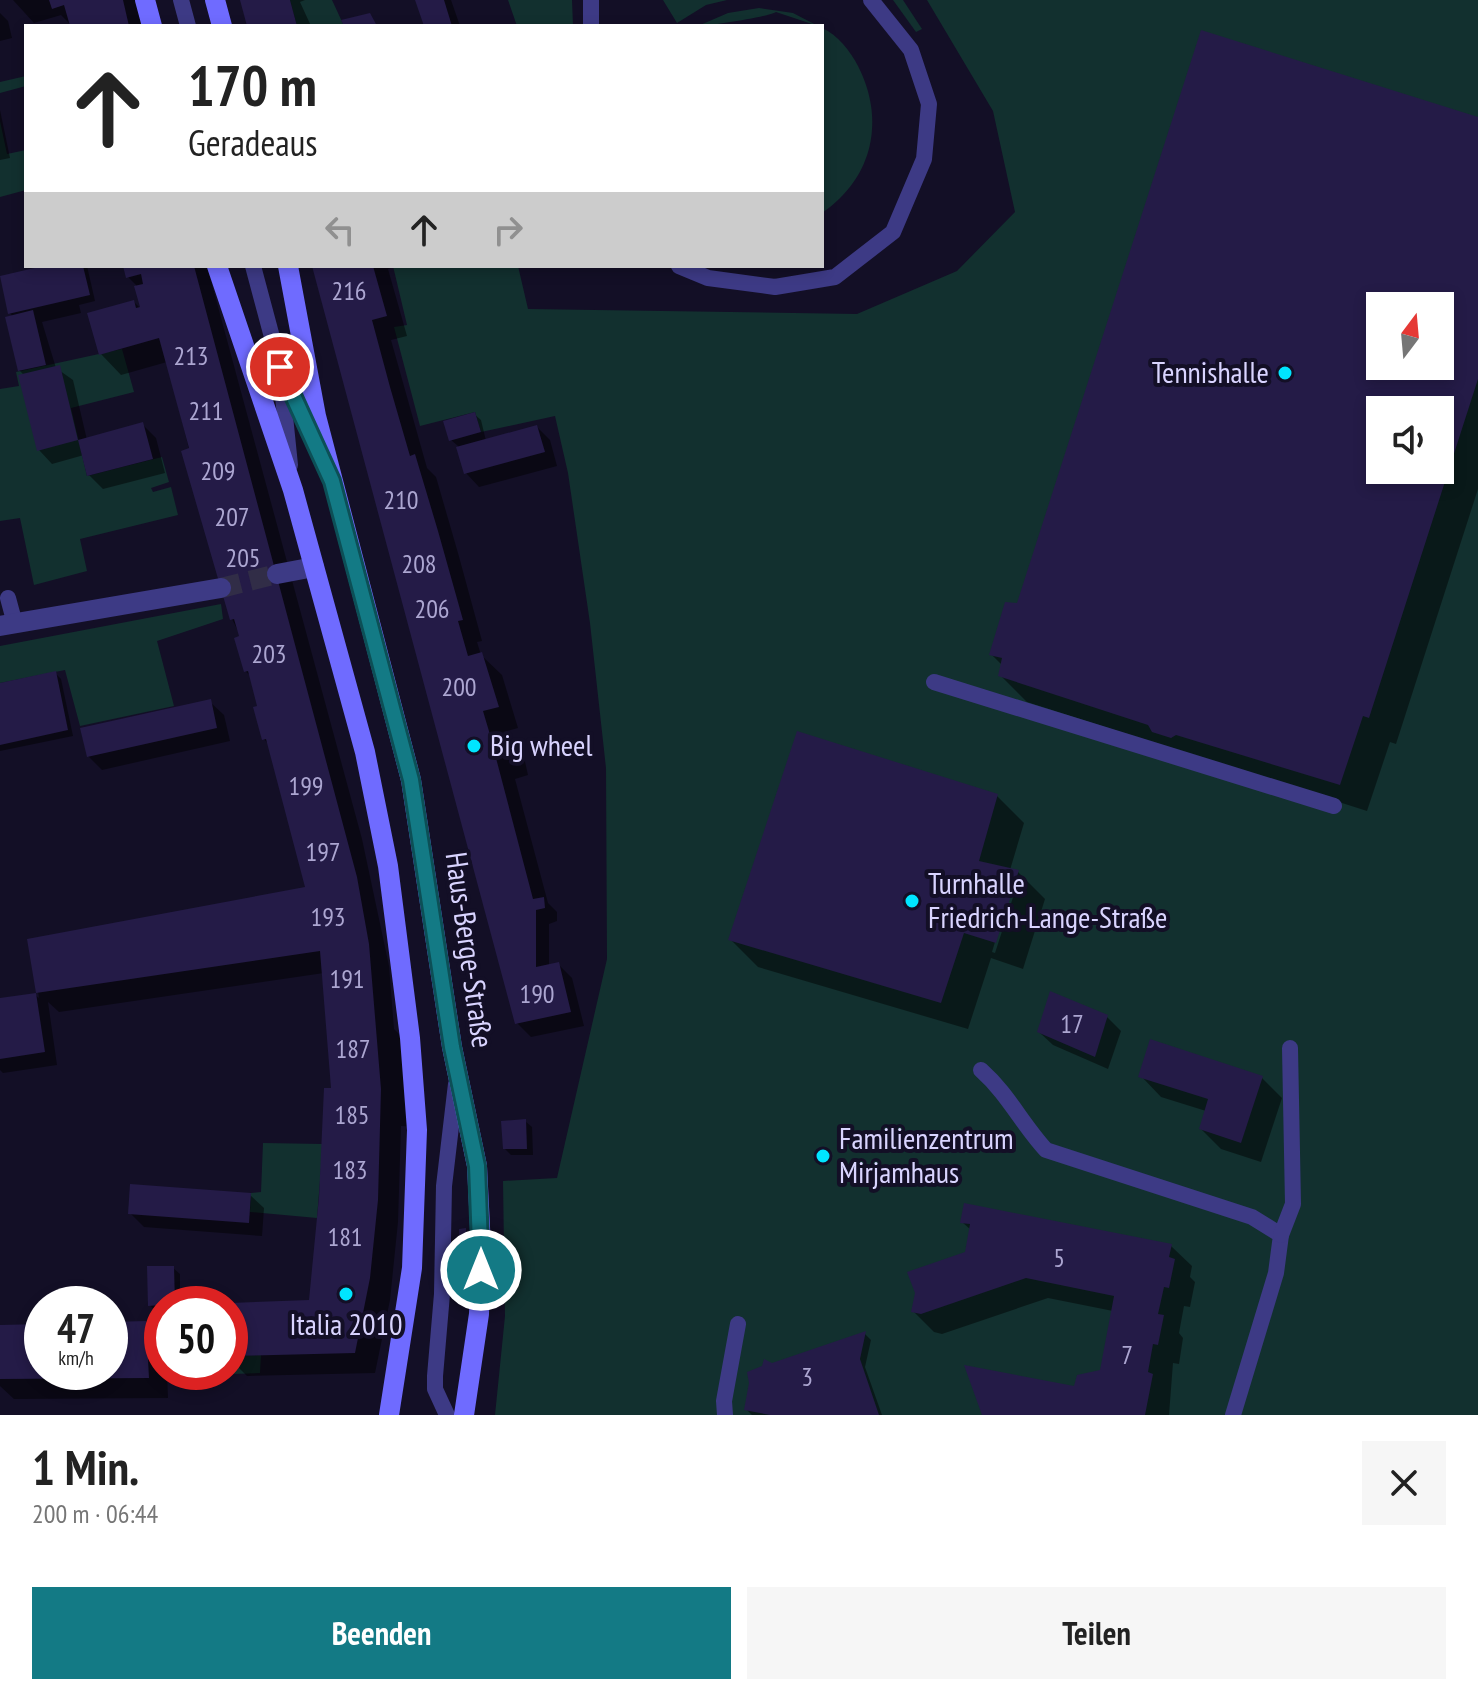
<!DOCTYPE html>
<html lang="de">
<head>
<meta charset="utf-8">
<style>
  :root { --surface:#fff; --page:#f6f6f6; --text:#222; --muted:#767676; --accent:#137a85 }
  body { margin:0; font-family:"PT Sans Narrow",sans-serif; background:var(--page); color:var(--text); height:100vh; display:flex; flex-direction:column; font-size:30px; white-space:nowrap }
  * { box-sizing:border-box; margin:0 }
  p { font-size:26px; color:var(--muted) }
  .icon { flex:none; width:44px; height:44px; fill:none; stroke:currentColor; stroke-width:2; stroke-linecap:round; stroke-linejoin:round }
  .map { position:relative; height:1415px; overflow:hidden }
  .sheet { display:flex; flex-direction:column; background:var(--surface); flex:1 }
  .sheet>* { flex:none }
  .banner { position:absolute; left:24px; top:24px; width:800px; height:244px; border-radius:0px; box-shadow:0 4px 12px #0003; background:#fff; color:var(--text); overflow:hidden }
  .needle { width:52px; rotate:16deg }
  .controls { position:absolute; left:1366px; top:292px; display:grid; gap:16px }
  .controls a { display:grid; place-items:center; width:88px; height:88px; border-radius:0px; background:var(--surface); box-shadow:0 4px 12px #0003; font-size:40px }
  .speed { position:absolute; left:24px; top:1286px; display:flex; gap:16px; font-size:40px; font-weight:700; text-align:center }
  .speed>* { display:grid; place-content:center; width:104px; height:104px; border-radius:50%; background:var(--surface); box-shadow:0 4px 12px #0003; line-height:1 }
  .speed small { font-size:20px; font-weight:400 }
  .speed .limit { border:12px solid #d22; background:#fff; color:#111 }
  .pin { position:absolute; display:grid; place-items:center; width:68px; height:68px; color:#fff; margin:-34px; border:4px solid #fff; border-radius:50%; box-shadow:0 2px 8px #0007 }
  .me { position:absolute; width:88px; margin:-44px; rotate:0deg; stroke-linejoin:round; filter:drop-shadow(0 0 6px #0008) }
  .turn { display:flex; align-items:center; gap:28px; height:168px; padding:0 32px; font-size:36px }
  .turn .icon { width:104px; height:104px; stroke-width:2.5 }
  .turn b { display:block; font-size:56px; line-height:68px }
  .lanes { display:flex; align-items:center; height:76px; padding:0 32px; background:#0003; justify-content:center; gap:40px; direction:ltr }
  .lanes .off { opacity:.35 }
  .round { display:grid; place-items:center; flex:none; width:84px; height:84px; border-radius:0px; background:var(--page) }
  .summary { display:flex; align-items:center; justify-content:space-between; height:136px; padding:0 32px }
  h1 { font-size:48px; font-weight:600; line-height:60px }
  .button { display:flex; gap:16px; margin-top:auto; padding:16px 32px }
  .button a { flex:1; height:92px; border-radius:0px; background:var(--accent); color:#fff; font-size:32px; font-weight:600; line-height:92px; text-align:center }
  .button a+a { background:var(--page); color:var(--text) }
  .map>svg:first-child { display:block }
  .green { fill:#12302f; fill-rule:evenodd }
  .shadow { fill:#0007; fill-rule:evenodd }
  .building { fill:#241b47; fill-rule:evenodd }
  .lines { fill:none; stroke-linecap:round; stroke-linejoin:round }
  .minor-tunnel { stroke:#312d47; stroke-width:20; stroke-dasharray:20 10; stroke-linecap:butt }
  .service { stroke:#3d3a85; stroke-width:16 }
  .minor { stroke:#3d3a85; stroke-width:20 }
  .secondary { stroke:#6f6bff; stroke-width:20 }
  .route-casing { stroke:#0c4f56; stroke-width:20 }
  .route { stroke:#137a85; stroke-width:14 }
  .poi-dot { fill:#00e5ff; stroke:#130f26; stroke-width:3 }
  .labels { text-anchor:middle; stroke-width:8; stroke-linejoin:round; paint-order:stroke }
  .number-label { font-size:26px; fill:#aca6d1 }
  .poi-label { font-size:30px; fill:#d9d4ff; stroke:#130f26; text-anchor:start }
  .street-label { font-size:30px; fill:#d9d4ff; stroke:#130f26 }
</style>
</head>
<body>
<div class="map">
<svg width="1478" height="1415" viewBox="0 0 1478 1415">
  <rect width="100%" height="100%" fill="#130f26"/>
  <g class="green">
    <path d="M290 0H332L344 26H297Z"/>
    <path d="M508 0H572L573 26H517Z"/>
    <path d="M663 0H727L706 5 677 23Z"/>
    <path d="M893 0H903L922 29 916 32Z"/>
    <path d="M927 0H1478V1415H495L505 1316 503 1181 557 1178 607 959 606 768 590 623 568 473 555 416 481 432 475 412 420 426 394 327 407 325 393 266H518L528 309 857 314 957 271 1015 212 993 111ZM1380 306H1440V366H1380ZM1380 410H1440V470H1380Z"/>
    <path d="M759 8 793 13 818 26 776 12C768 17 710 26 698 26L728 13Z"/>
    <path d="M822 28C838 35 850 51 858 66 885 119 874 177 822 213Z"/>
    <path d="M26 76V86L0 93V82Z"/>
    <path d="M0 121 7 154 26 150V190L0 197Z"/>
    <path d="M122 349 134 392 71 408 87 476 162 457 169 482 151 488 153 492 171 487 178 515 80 539 87 571 34 585 20 518 0 521V389L19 386 16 372Z"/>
    <path d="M221 604 223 619 157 641 174 706 80 726 65 670 0 683V646Z"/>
    <path d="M263 1143 323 1144 317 1218 250 1212 251 1193 261 1192Z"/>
    <path d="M261 1355 260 1373 200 1375 199 1372H230V1356Z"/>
  </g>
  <g class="shadow">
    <path d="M13 0H138L144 26H72L61 15 34 23Z"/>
    <path d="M241 0H305L300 2 311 26H248Z"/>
    <path d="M417 0H451L460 26H426Z"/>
    <path d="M0 13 8 21 12 38 0 41Z"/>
    <path d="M0 110 10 158 0 160Z"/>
    <path d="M1478 119V489L1396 744 1390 742 1367 811 1027 702 1000 675 1002 665 991 654 1018 605ZM1380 306H1440V366H1380ZM1380 410H1440V470H1380Z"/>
    <path d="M53 266H87L95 301 79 305 81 313 42 322 56 368 73 380 87 440 142 424 156 438 165 473 103 489 89 475 84 455 52 464 39 450 25 376 19 370 13 317 10 313Z"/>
    <path d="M125 266H207L362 839 389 966 394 1029 412 1047 419 1127 401 1126 398 1222 390 1300 375 1373 247 1376 230 1359V1305L311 1301 333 1090 324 973 59 1012 48 1002 57 1065 3 1073 0 1070V1000L35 995 39 998 30 941 307 888 270 746 264 739 252 677 245 671 241 637 232 619 167 362 121 375 101 354 134 302 143 311 136 285 128 277Z"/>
    <path d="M313 266H398L388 269 407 336 391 340 427 468 436 477 458 553 482 641 477 642 481 655 502 675 518 728 503 732 524 757 528 775 515 779 548 903 557 912V921L549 924V966L558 964 572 978 584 1026 531 1037 517 1023Z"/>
    <path d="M474 414 481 420 486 441 537 427 550 440 557 466 479 487 466 473 458 446 451 440Z"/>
    <path d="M55 673 61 679 73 736 0 751V685Z"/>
    <path d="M210 702 224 715 230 741 102 770 88 756Z"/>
    <path d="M997 796 1024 823 1010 870 1018 872 1045 899 1023 969 991 958 968 1029 758 967 731 940ZM1011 888H1016L995 953 992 952Z"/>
    <path d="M1107 1017 1121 1031 1108 1069 1053 1045 1039 1032Z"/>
    <path d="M1141 1076 1262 1078 1282 1098 1261 1162 1221 1149 1201 1129 1206 1111 1161 1097Z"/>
    <path d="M525 1121 532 1127 533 1155H511L505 1149Z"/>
    <path d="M250 1195 264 1208 262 1236 144 1227 130 1213Z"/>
    <path d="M962 1222 1171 1246 1192 1266 1190 1277 1195 1282 1190 1307 1184 1306 1179 1333 1183 1338 1179 1364 1173 1363 1169 1415H984L1076 1388 1102 1371 1113 1311 1048 1298 942 1334 934 1332 914 1312 966 1253 971 1230Z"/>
    <path d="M466 1230 472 1237 474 1262H468L462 1256Z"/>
    <path d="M173 1268 180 1274V1304H162V1312H156L150 1305Z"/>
    <path d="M146 1323 162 1339V1372H167L168 1398 14 1399 0 1386V1327L42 1326V1372H110V1324Z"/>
    <path d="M865 1334 871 1340 865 1367 882 1415H752L746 1409 751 1383 771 1365Z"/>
  </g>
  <g class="building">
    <path d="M49 0H123L129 26H70L64 5 52 9Z"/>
    <path d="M240 0H290L297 26H247Z"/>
    <path d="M415 0H444L452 26H424Z"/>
    <path d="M370 13 377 26H344L341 20Z"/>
    <path d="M1201 30 1478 117V379L1369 718 1363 716 1340 785 1176 735 1171 738 1152 732 1148 725 998 676 1002 658 989 655 1005 602 1017 603ZM1380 306H1440V366H1380ZM1380 410H1440V470H1380Z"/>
    <path d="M43 266H83L90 295 8 314 0 276Z"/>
    <path d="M123 266H194L357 877 369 944 381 1089 378 1200 370 1278 355 1353 230 1356V1303L309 1300 319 1197 324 1088H331L320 951 36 993 27 939 305 887 266 739 262 740 253 707 257 706 248 671 244 672 234 638 239 636 234 619 230 620 181 451 189 448 159 338 99 355 87 313 134 300 136 308 140 307 134 286 143 284 141 274 126 278Z"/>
    <path d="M312 266H373L387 316 372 320 390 387 410 456 415 454 438 531 463 620 458 621 468 656 482 652 499 707 483 711 491 738 504 735 509 754 496 758 533 899 544 897 545 908 536 910V967L559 962 571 1012 515 1024Z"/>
    <path d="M33 310 46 365 18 371 5 317Z"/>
    <path d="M60 365 78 440 37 451 18 375Z"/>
    <path d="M475 412 481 432 449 441 443 421Z"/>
    <path d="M143 422 153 459 87 476 78 440Z"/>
    <path d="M537 425 545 452 464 474 456 447Z"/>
    <path d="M56 671 68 730 0 745V683Z"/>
    <path d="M211 699 217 728 87 757 80 728Z"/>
    <path d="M797 731 998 794 979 861 1019 870 996 943 964 933 941 1003 728 940Z"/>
    <path d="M1050 991 1108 1015 1095 1057 1037 1032Z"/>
    <path d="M36 993 45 1052 0 1059V998Z"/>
    <path d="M1150 1039 1263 1076 1241 1143 1199 1129 1208 1099 1138 1077Z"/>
    <path d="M526 1119 527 1149H503L501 1121Z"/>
    <path d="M130 1184 251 1193 249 1223 128 1214Z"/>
    <path d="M964 1203 1172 1244 1169 1257 1175 1259 1169 1288 1164 1287 1158 1314 1164 1315 1158 1345 1153 1344 1148 1372 1153 1374 1145 1415H982L964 1365 1074 1386 1077 1375 1100 1370 1114 1296 1026 1278 921 1314 911 1312 915 1293 907 1272 965 1252 970 1224 960 1223Z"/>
    <path d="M466 1228 468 1256 460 1257 459 1229Z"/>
    <path d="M147 1266H174L175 1304 148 1306Z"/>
    <path d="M146 1321 149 1378 0 1379V1325L42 1324V1372H110V1322Z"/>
    <path d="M866 1331 860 1359 879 1415H770L744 1410 749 1383 747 1372 762 1366 764 1359 772 1363Z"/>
  </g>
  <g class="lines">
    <path class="minor-tunnel" d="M221 588 277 574"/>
    <g class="service">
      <path d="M181 0 188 26"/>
      <path d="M591 0V26"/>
      <path d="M253 266 280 367 290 465"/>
      <path d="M679 266 708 278 775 287 835 277 893 232 924 159 929 104 911 50 871 0"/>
      <path d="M286 381 320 454"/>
      <path d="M8 598 15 624"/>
      <path d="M934 682 1334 806"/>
      <path d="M981 1070C1008 1094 1022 1124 1046 1150L1252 1217 1281 1235 1276 1273 1233 1415"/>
      <path d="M1281 1235 1293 1204 1290 1048"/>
      <path d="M447 1415 435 1389V1376L442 1294 444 1186 456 1084"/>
      <path d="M725 1415 724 1401 738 1324"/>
    </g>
    <g class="minor">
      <path d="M277 574 314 567"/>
      <path d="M0 626 221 588"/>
    </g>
    <g class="secondary">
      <path d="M145 0 152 26"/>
      <path d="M215 0 222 26"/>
      <path d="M217 266 293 490 365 752 388 866 410 1038 417 1130 412 1268 389 1415"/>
      <path d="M288 266 316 416 411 780 452 1047 477 1166 481 1247 479 1314 464 1415"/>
    </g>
  </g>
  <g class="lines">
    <g class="route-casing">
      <path id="route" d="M280 367 332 481 411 780 452 1047 477 1166 481 1270"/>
    </g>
    <use href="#route" class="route"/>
  </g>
  <g class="poi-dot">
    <circle cx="1285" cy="373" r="8"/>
    <circle cx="474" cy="746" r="8"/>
    <circle cx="912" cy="901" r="8"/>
    <circle cx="823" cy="1156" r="8"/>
    <circle cx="346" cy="1294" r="8"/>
  </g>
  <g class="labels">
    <g class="number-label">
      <text x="349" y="300">216</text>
      <text x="191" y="365">213</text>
      <text x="206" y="420">211</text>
      <text x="218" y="480">209</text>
      <text x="401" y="509">210</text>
      <text x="232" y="526">207</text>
      <text x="243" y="567">205</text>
      <text x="419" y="573">208</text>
      <text x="432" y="618">206</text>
      <text x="269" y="663">203</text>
      <text x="459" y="696">200</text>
      <text x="306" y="795">199</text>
      <text x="323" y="861">197</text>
      <text x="328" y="926">193</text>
      <text x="347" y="988">191</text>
      <text x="537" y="1003">190</text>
      <text x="1072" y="1033">17</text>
      <text x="353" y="1058">187</text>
      <text x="352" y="1124">185</text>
      <text x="350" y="1179">183</text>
      <text x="345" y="1246">181</text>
      <text x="1059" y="1267">5</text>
      <text x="1127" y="1364">7</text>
      <text x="807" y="1386">3</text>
    </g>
    <g class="poi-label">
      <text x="1269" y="383" text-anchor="end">Tennishalle</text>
      <text x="490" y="756">Big wheel</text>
      <text x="928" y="894">Turnhalle<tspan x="928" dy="34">Friedrich-Lange-Straße</tspan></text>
      <text x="839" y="1149">Familienzentrum<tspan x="839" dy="34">Mirjamhaus</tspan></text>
      <text x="346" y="1335" text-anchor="middle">Italia 2010</text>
    </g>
    <g class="street-label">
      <text transform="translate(469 950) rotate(82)" y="10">Haus-Berge-Straße</text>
    </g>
  </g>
</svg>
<div class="controls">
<a><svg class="needle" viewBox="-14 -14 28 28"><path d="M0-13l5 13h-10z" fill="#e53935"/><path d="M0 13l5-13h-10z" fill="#767676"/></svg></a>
<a><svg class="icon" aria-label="sound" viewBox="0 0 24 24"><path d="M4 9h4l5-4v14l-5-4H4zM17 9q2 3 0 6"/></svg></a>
</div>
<div class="speed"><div>47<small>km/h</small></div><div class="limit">50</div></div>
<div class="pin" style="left:280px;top:367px;background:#d93025"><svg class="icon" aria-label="arrive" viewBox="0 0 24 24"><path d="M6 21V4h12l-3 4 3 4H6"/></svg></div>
<svg class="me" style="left:481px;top:1270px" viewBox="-20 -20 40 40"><circle r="17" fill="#137a85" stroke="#fff" stroke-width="3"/><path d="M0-11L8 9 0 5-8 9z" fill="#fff"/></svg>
<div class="banner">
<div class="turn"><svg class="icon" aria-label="ahead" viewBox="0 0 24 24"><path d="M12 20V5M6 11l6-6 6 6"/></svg><div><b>170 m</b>Geradeaus</div></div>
<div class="lanes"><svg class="icon off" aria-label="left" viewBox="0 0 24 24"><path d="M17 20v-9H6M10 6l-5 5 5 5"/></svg><svg class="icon" aria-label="ahead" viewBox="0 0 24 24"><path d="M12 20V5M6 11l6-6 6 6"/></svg><svg class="icon off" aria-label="right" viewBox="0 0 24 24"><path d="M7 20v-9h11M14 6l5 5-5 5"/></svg></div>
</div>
</div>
<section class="sheet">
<div class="summary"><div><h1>1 Min.</h1><p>200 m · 06:44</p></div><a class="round"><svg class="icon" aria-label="close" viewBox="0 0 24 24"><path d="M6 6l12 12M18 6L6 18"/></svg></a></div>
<div class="button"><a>Beenden</a><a>Teilen</a></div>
</section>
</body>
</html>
